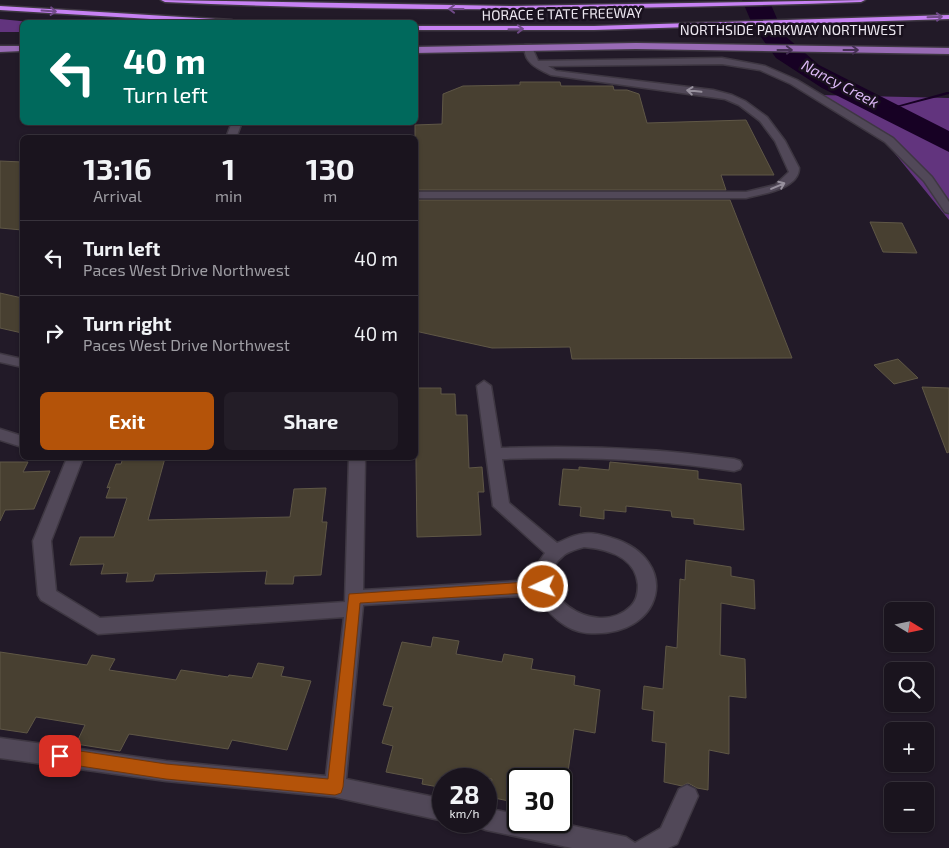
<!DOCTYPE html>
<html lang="en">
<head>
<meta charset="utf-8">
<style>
  :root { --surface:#1a141e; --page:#231d27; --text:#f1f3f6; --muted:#9f9ea4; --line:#38333c; --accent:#b45309 }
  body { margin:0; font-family:"Exo 2",sans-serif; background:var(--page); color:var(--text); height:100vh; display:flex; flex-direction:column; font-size:19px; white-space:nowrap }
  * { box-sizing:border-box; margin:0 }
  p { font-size:16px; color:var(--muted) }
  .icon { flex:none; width:28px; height:28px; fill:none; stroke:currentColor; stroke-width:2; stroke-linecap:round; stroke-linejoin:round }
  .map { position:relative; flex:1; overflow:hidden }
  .drawer { position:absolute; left:20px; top:135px; width:398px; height:325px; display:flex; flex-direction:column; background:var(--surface); border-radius:8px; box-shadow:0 1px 4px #0004,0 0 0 1px var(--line) }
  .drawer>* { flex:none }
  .guide { position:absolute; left:20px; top:20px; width:398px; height:105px; border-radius:8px; box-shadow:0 1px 4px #0004,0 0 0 1px var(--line); background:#00695c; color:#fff; overflow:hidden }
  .needle { width:32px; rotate:100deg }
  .fabs { position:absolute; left:884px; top:602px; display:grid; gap:10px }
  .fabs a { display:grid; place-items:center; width:50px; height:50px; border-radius:8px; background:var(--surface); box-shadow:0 1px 4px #0004,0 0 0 1px var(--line); font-size:25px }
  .speed { position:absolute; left:432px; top:768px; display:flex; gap:10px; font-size:25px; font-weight:700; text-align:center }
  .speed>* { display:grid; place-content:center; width:65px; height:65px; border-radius:50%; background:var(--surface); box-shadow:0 1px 4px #0004,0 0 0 1px var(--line); line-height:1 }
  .speed small { font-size:12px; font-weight:400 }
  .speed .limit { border:2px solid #111; border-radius:8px; background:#fff; color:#111 }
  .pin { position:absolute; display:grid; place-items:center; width:42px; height:42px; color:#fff; margin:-21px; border-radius:10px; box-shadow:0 2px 8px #0006 }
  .me { position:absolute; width:55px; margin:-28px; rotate:267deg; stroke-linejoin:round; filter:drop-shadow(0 0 4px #0008) }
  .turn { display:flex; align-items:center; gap:18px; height:105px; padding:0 20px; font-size:22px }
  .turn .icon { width:65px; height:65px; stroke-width:2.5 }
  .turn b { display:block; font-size:35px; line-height:42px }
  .eta { display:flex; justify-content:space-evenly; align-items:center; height:85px; text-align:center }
  .eta b { font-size:30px; font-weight:700; line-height:35px }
  .button { display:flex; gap:10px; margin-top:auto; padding:10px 20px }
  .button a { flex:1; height:58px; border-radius:8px; background:var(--accent); color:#fff; font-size:20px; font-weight:700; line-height:58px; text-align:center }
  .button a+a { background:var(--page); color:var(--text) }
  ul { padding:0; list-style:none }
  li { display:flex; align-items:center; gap:15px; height:75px; padding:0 20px; border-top:1px solid var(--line) }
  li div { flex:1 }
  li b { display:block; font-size:19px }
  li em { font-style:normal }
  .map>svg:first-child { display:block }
  .forest { fill:#62347e }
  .water { fill:#170124 }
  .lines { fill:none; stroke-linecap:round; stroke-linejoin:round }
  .stream { fill:#170124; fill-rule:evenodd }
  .building { fill:#484031; stroke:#5f5746 }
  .minor-casing { stroke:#3e3742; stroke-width:3 }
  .major-casing { stroke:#3e3742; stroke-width:3 }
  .highway-casing { stroke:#3e3742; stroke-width:3 }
  .minor { fill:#514858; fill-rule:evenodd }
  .major { fill:#986bb5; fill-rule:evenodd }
  .highway { fill:#c782f3; fill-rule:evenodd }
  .oneway { stroke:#704a88 }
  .oneway2 { stroke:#453053 }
  .oneway3 { stroke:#97909d }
  .route { fill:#b45309; stroke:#753606 }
  .labels { text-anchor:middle; stroke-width:5; stroke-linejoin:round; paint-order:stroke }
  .far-street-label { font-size:14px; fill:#ede8f1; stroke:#19111e }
  .far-water-label { font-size:15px; font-style:italic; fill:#ddb9f7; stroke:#19111e }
</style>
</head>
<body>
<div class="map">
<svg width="949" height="848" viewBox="0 0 949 848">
  <rect width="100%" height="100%" fill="#221a28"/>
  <g class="forest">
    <path d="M0 19 30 22H33H22V32H0Z"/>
    <path d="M820 95 949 98V220L879 134Z"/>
  </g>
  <path class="water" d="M742 0H769L784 35 819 65 949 131V152L822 88 776 58 753 26Z"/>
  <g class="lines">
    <path class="stream" d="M947 92H949V94L891 109 889 108Z"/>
  </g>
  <g class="building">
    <path d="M520 82H560L561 86H613L614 90H627L639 94 647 123 746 120 774 175H721L726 190H415V125L442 124 443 94 463 86 520 85Z"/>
    <path d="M0 161 22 162V230L0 228Z"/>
    <path d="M415 200H730L792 358 572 359 570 347 492 348 415 331Z"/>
    <path d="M870 222 902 223 917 253 883 252Z"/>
    <path d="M0 293 22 298V333L0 328Z"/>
    <path d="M898 359 918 378 894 384 874 365Z"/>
    <path d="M922 387 949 388V452L947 453Z"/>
    <path d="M415 388H441V394H455L456 415H467L469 468 482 467 484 492H478L481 535 417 537Z"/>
    <path d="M123 458H165L148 520 290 517 294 489 326 488 322 522H327L321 575 294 576 293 584H265L267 571 155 574 153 581 126 582 128 573 101 574 104 564 70 565 80 537H114L127 498H106L110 487 107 488 116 464H121Z"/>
    <path d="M0 462H28L23 472 50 471 34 509 5 510 0 521Z"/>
    <path d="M610 462 698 471V479L741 484 744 530 694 524V519L672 517 671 511 626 506V512L604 510V519L580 516 581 507 559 505 563 469 579 470V467L609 470Z"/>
    <path d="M686 560 731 567V576L754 580 755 609 721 603 720 655 745 659 746 698 729 696V754L709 750 708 790 697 788 688 783 682 786 664 782 666 743 652 741 654 711 642 709 644 686 663 689 666 646 677 648 680 579 685 580Z"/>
    <path d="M433 637 459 641 456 654 502 662 504 654 533 659 531 669 575 676 574 685 600 690 595 733 574 729 567 779H519V803L489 797 492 779H444V788L422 784 423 779 386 772 393 746 382 743 393 707 383 705 402 642 431 647Z"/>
    <path d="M0 652 87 665 92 655 115 659 109 670 176 680 181 670 228 677 229 675 252 678 258 663 284 667 281 676 311 681 287 750 232 740 228 749 129 734 120 751 76 744 85 725 36 717 27 733 0 729Z"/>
  </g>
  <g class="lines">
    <g class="minor-casing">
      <g id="minor">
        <path d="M525 45H531L538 61 722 58 765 66 797 80 893 138 932 177 949 202V213L945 212 924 181 885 142 791 84 760 70 722 64 548 66 556 71 713 90 732 95 745 101 767 117 785 141 799 168C799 189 762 194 746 198H415V192H746L775 185 789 172 775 141 760 121 739 105 725 99 551 75C538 69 522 62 525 45Z"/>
        <path d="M232 122H242L236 138H226Z"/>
        <path d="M0 354 22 359V367L0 362Z"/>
        <path d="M484 381 491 386 501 448C579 445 656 448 734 459L740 461 742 465 740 469 734 471C656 459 580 456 502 459L509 503 557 543C565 540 573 535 582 534 591 532 603 535 612 538 682 559 665 639 587 633 566 631 546 613 538 595L363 605 346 779 444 799V821L335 797 166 781 0 758V738L166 761 326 776 344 617 98 634 41 600 38 595 33 541 67 458H83L51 541 56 591 100 618 345 602 349 458H365L363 590 534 580 536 566 545 553 493 506 477 386ZM584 547C607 549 636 557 638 585 638 593 637 600 631 606 595 642 523 588 563 556 568 551 578 549 584 547Z"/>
        <path d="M0 429 22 436V447L0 440Z"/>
        <path d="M687 785 695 789 698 796 677 844 668 848H572L486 830 478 827 476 821H486V808L519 815V821H550L626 837 635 843 661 828 679 789Z"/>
      </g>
    </g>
    <g class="major-casing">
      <g id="major">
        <path d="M636 43 949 48V54L636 49 415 53V47Z"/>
        <path d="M0 46H22V51L0 52Z"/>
      </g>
    </g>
    <g class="highway-casing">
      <g id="highway">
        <path d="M161 0 513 6 865 0 861 2C629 10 397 13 165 2Z"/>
        <path d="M0 6 232 20 236 22H201L0 10Z"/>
        <path d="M949 15V19L594 30H415V26H594Z"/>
      </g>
    </g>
    <use href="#minor" class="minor"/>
    <use href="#major" class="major"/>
    <use href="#highway" class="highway"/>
  </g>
  <defs><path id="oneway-shaft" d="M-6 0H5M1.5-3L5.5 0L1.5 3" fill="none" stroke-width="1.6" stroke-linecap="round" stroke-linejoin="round" transform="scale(1.25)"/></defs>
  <g class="oneway">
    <use href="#oneway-shaft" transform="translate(456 9) rotate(-180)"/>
    <use href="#oneway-shaft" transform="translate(49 11) rotate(4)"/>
    <use href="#oneway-shaft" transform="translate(935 17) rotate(-2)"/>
    <use href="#oneway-shaft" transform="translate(516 29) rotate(-1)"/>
  </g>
  <g class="oneway2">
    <use href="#oneway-shaft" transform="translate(785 50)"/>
    <use href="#oneway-shaft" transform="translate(851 50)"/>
  </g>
  <g class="oneway3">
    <use href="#oneway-shaft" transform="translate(694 91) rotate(-174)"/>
    <use href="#oneway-shaft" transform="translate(778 186) rotate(-23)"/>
  </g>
  <path class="route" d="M543 581 547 583 549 587 547 591 543 592 360 603 343 787 341 793 335 795 166 779 60 763 55 761 52 756 55 750 60 748 166 764 328 779 349 594Z"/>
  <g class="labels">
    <g class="far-street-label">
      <text transform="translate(562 14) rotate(-1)" y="5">HORACE E TATE FREEWAY</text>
      <text x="792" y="35">NORTHSIDE PARKWAY NORTHWEST</text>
    </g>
    <g class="far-water-label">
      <text transform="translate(840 84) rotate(28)" y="5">Nancy Creek</text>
    </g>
  </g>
</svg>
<div class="fabs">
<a><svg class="needle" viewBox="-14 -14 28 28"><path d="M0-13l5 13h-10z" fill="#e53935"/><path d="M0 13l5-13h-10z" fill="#9f9ea4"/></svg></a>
<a><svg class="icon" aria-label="search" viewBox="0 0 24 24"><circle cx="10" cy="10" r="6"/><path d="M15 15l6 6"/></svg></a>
<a>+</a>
<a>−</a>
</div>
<div class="speed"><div>28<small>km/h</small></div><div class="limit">30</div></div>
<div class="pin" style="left:60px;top:756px;background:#d93025"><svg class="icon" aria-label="arrive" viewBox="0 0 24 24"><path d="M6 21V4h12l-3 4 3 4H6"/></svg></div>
<svg class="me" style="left:543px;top:587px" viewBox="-20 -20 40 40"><circle r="17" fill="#b45309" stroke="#fff" stroke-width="3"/><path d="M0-11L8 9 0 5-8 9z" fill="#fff"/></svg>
<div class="guide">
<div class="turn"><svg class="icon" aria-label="left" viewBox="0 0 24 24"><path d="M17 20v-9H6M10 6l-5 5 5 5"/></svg><div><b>40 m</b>Turn left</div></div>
</div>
<section class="drawer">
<div class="eta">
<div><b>13:16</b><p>Arrival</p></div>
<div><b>1</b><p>min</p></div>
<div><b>130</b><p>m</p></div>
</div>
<ul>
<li><svg class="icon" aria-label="left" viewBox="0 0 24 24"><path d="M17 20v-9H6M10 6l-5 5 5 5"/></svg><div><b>Turn left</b><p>Paces West Drive Northwest</p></div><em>40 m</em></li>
<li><svg class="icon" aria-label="right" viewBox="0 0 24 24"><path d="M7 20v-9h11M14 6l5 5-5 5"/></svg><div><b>Turn right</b><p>Paces West Drive Northwest</p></div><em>40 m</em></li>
</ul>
<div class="button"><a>Exit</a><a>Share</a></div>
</section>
</div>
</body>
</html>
